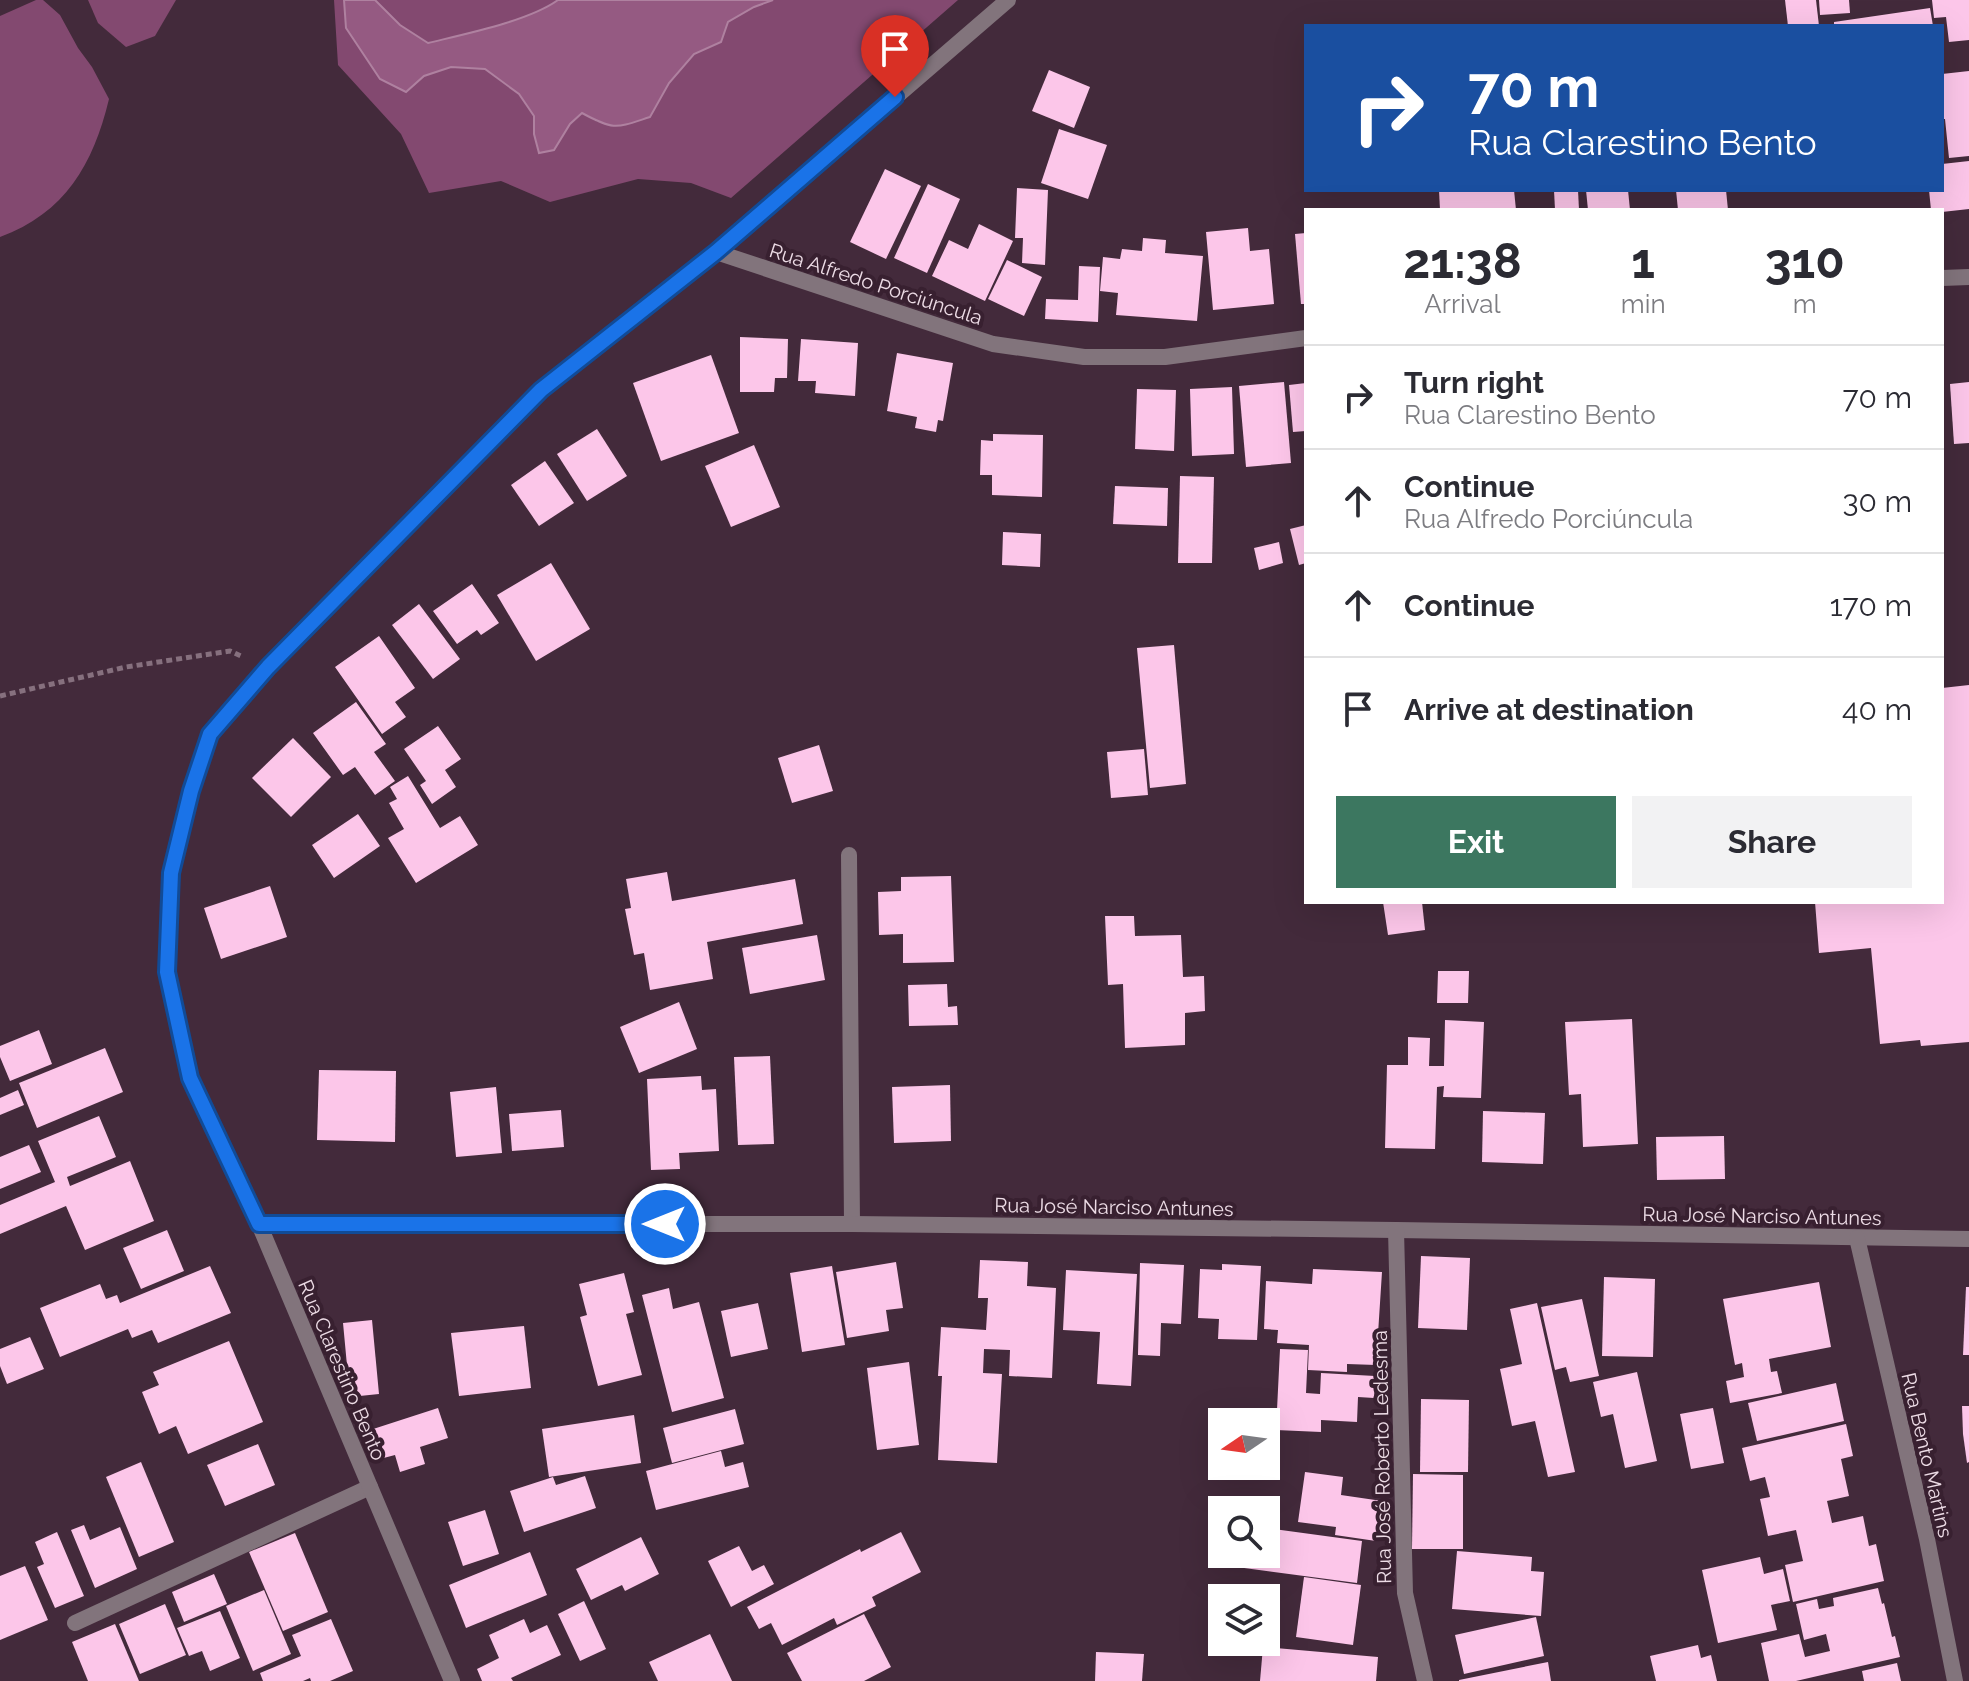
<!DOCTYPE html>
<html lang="en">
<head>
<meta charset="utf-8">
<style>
  :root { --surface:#fff; --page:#f2f2f3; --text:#2b2b33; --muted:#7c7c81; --line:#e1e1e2; --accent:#3c7760 }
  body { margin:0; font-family:Raleway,sans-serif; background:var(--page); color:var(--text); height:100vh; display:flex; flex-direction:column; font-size:30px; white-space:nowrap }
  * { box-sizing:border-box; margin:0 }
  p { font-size:26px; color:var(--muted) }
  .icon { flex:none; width:44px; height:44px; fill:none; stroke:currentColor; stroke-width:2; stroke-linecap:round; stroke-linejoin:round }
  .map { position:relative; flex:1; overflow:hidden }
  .sheet { position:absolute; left:1304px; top:208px; width:640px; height:696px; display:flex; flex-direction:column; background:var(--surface); border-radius:0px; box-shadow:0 8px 32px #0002 }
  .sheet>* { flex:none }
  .top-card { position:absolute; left:1304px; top:24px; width:640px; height:168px; border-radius:0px; box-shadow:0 8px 32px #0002; background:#1a4fa0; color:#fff; overflow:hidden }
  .needle { width:52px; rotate:257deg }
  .fabs { position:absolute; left:1208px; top:1408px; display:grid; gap:16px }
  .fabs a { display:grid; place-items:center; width:72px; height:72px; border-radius:0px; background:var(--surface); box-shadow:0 8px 32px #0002; font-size:40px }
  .pin { position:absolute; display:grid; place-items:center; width:68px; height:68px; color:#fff; margin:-82px -34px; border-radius:50% 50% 50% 0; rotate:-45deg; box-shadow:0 0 8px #0007 }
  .pin .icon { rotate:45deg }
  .me { position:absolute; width:88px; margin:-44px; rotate:270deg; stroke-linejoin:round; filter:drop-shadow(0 0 6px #0008) }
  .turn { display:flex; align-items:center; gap:28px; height:168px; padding:0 32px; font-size:36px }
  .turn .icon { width:104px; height:104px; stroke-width:2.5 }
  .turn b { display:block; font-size:56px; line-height:68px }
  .eta { display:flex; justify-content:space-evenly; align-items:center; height:136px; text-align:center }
  .eta b { font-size:48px; font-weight:700; line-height:56px }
  .action { display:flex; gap:16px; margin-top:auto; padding:16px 32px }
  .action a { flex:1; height:92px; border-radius:0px; background:var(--accent); color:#fff; font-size:32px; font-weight:700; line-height:92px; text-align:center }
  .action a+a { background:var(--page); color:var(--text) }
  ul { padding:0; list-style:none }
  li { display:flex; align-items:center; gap:24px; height:104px; padding:0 32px; border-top:2px solid var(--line) }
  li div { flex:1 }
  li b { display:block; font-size:30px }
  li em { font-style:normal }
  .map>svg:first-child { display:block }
  .forest { fill:#834970 }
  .water { fill:#955a82; stroke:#af81a0; stroke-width:2 }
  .building { fill:#fcc6e9 }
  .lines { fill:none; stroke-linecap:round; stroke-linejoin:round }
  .path { stroke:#86707e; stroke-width:5; stroke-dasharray:6 4; stroke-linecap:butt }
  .minor { stroke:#82747c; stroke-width:16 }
  .route-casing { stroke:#114b97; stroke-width:20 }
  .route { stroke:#1a73e8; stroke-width:14 }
  .labels { text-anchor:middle; stroke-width:8; stroke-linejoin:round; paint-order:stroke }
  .street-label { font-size:20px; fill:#eddce6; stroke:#382030 }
</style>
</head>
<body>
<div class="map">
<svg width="1969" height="1681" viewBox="0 0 1969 1681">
  <rect width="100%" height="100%" fill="#432a3b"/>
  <g class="forest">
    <path d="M36 0H43L60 15 78 48 92 67 109 99C93 165 65 213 0 237V16Z"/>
    <path d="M88 0H176L155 36 126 47 98 23Z"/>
    <path d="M334 0H344L346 28 406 92 424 76 451 67 485 69 519 94 534 116V134L554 150 570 124 582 113 598 122 650 117 669 83 694 54 721 42 728 22 754 7 773 0H958L731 198 691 183 638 179 550 202 501 181 429 193 401 134 338 65Z"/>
    <path d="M375 0H558C529 21 465 34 428 43L400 25Z"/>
  </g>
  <path class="water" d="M344 0H375L400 25 428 43C465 34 529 21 558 0H773L754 7 728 22 721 42 694 54 669 83 650 117C616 128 615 131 582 113L570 124 554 150 539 153 534 134V116L519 94 485 69 451 67 424 76 406 92 380 79 346 28Z"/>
  <g class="building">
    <path d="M1785 0H1816L1819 26H1788Z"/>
    <path d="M1819 0H1849L1850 13 1820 15Z"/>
    <path d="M1932 0H1969V40L1949 42 1946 17 1934 18Z"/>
    <path d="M1930 8 1933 26H1834V22Z"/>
    <path d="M1049 70 1090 87 1074 128 1032 111Z"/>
    <path d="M1969 71V156L1949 158 1945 119H1942V74Z"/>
    <path d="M1059 129 1107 145 1088 199 1041 183Z"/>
    <path d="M1969 161V209L1942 212V210H1931L1929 190H1942V164Z"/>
    <path d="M885 169 921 186 886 259 850 242Z"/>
    <path d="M928 184 960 199 927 273 894 258Z"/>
    <path d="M1017 188 1048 190 1045 265 1022 263 1023 238H1015Z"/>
    <path d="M1439 190H1514L1516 210H1440Z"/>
    <path d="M1554 190H1578L1579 210H1555Z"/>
    <path d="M1586 190H1628L1630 210H1588Z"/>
    <path d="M1676 190H1726L1728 210H1678Z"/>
    <path d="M979 224 1013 241 985 301 932 276 949 240 968 249Z"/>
    <path d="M1248 228 1250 251 1269 249 1274 304 1213 310 1206 232Z"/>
    <path d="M1306 233V304H1301L1295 234Z"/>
    <path d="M1143 238 1166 240 1165 253 1203 256 1197 321 1116 315 1118 293 1100 291 1103 257 1120 259 1122 249 1142 251Z"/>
    <path d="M1007 260 1042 277 1024 316 988 299Z"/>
    <path d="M1079 266 1100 267 1098 322 1045 319 1046 299 1078 300Z"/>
    <path d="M740 337 788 339 787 378H775L774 392H740Z"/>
    <path d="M801 339 858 343 855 396 815 393 816 381H798Z"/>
    <path d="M897 353 953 363 943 421 938 420 936 432 915 428 917 417 887 411Z"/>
    <path d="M711 355 739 433 661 461 633 383Z"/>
    <path d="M1284 382 1291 463 1246 467 1239 386Z"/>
    <path d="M1969 382V443L1954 444 1950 384Z"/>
    <path d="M1306 383V431L1293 432 1289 385Z"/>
    <path d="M1232 387 1234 454 1192 456 1190 389Z"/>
    <path d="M1137 389 1176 390 1174 451 1135 449Z"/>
    <path d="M597 429 627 476 587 501 557 454Z"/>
    <path d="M993 434 1043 435 1042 497 992 495V475H980L981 440 993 441Z"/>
    <path d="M754 445 780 507 731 527 705 466Z"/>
    <path d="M545 461 574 503 539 526 511 485Z"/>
    <path d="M1180 476 1214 477 1212 563H1178Z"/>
    <path d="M1115 486 1168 488 1167 526 1113 524Z"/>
    <path d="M1306 525V563L1299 565 1290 529Z"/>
    <path d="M1003 532 1041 534 1040 567 1002 565Z"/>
    <path d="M1279 542 1283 563 1259 570 1254 548Z"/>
    <path d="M551 563 590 629 536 661 497 595Z"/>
    <path d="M472 584 499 623 481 635 477 630 457 644 433 611Z"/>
    <path d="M419 604 460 659 433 679 392 625Z"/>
    <path d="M379 636 415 688 395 702 406 717 382 734 335 667Z"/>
    <path d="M1174 645 1186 784 1150 788 1137 648Z"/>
    <path d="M1969 685V1042L1921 1046 1920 1040 1880 1044 1871 948 1819 953 1815 902H1942V688Z"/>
    <path d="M356 702 386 744 374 752 395 781 375 795 355 767 343 775 313 733Z"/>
    <path d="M438 726 461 759 445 770 456 787 432 804 420 785 426 781 404 749Z"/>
    <path d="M293 738 331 777 291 817 252 778Z"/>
    <path d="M819 745 833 791 792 803 778 758Z"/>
    <path d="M1144 749 1148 795 1111 798 1107 752Z"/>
    <path d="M408 776 440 828 460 816 478 845 416 883 388 838 404 829 389 803 397 799 390 787Z"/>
    <path d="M358 814 380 846 334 878 312 845Z"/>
    <path d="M667 872 672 901 795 879 803 924 707 942 713 979 650 990 644 953 634 955 625 909 631 908 626 879Z"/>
    <path d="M951 876 954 962 903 963V934L879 935 878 892 901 891V877Z"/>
    <path d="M270 886 287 937 221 959 204 908Z"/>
    <path d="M1383 902H1422L1425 930 1388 935Z"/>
    <path d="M1105 916H1134L1135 936 1181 935 1183 977 1204 976 1205 1011 1185 1013V1045L1125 1048 1123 984 1108 985Z"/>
    <path d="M817 935 825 980 750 994 742 948Z"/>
    <path d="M1438 971H1469L1468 1003H1437Z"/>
    <path d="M947 984 948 1007 957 1006 958 1025 909 1026 908 985Z"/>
    <path d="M679 1002 697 1049 639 1073 620 1027Z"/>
    <path d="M1632 1019 1638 1144 1583 1147 1581 1094 1569 1095 1565 1022Z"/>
    <path d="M1445 1020 1484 1022 1481 1098 1443 1097 1444 1086 1437 1087 1435 1149 1385 1148 1387 1065H1408V1037L1430 1038 1429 1066H1444Z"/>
    <path d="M39 1030 52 1064 10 1081 0 1057V1046Z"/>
    <path d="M105 1048 123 1092 37 1128 19 1083Z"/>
    <path d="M770 1056 774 1144 738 1145 734 1057Z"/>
    <path d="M319 1070 396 1071 395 1142 317 1140Z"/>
    <path d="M701 1076 702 1090 716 1089 719 1151 679 1153 680 1169 651 1170 647 1079Z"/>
    <path d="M950 1085 951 1141 894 1143 892 1087Z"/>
    <path d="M496 1087 502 1153 456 1157 450 1092Z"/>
    <path d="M18 1090 24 1105 0 1115V1098Z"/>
    <path d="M561 1110 564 1147 512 1151 509 1114Z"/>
    <path d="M1483 1111 1545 1113 1543 1164 1482 1162Z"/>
    <path d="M99 1116 116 1157 67 1177 70 1186 130 1161 154 1221 85 1250 66 1206 0 1234V1205L55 1182 38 1141Z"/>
    <path d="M1724 1136 1725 1179 1657 1180 1656 1137Z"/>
    <path d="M29 1145 41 1172 0 1189V1157Z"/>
    <path d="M167 1230 184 1271 141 1289 123 1248Z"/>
    <path d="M1421 1256 1470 1258 1467 1330 1418 1328Z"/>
    <path d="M980 1260 1028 1262 1027 1286 1056 1288 1052 1378 1009 1376 1010 1350 984 1349 983 1373 1002 1374 997 1463 938 1460 942 1376H938L941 1327 986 1330 988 1298H978Z"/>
    <path d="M896 1262 903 1308 886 1310 889 1331 847 1338 836 1272Z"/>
    <path d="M1140 1263 1184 1265 1181 1324 1161 1323 1160 1356 1138 1355Z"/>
    <path d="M1222 1264 1261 1266 1257 1340 1218 1339 1219 1319 1198 1318 1200 1269 1222 1270Z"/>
    <path d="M210 1266 231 1313 158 1343 152 1330 132 1338 128 1329 60 1357 40 1308 100 1284 106 1299 117 1295 120 1303Z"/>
    <path d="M832 1266 845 1345 802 1352 790 1273Z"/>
    <path d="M1313 1269 1382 1272 1376 1365 1347 1364V1372L1308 1370 1309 1345 1277 1343 1278 1330 1264 1329 1266 1281 1312 1284Z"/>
    <path d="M1066 1270 1137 1274 1131 1386 1097 1384 1100 1332 1063 1330Z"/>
    <path d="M624 1273 634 1312 626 1314 642 1375 598 1386 580 1317 587 1315 579 1284Z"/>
    <path d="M1604 1277 1655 1279 1653 1357 1602 1356Z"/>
    <path d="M1819 1282 1831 1347 1769 1359 1771 1372 1777 1371 1782 1393 1730 1403 1726 1381 1744 1377 1742 1363 1735 1365 1723 1299Z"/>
    <path d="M1966 1287H1969V1355H1963Z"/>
    <path d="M669 1288 673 1309 699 1302 724 1398 672 1412 642 1295Z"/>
    <path d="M1582 1299 1599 1376 1570 1382 1566 1367 1555 1370 1541 1307Z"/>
    <path d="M758 1303 768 1349 731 1357 721 1311Z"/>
    <path d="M1537 1303 1575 1472 1548 1477 1535 1421 1512 1426 1500 1369 1522 1364 1510 1309Z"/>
    <path d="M372 1320 379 1394 350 1397 343 1323Z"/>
    <path d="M524 1326 531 1388 459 1396 451 1333Z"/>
    <path d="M30 1337 44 1369 7 1384 0 1366V1349Z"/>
    <path d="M229 1341 263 1422 188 1454 176 1426 159 1434 142 1392 159 1385 153 1372Z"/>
    <path d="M1280 1349 1308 1350 1306 1393 1320 1394 1321 1373 1375 1376 1374 1398 1358 1397 1357 1422 1321 1420V1432L1276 1430Z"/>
    <path d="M909 1362 919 1445 877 1450 867 1368Z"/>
    <path d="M1637 1372 1657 1461 1625 1468 1613 1414 1601 1417 1593 1382Z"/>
    <path d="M1836 1383 1844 1421 1757 1441 1748 1403Z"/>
    <path d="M1421 1399 1469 1400 1468 1472H1420Z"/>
    <path d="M1962 1406H1969V1462L1967 1463 1963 1434Z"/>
    <path d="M438 1408 448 1438 420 1447 425 1464 400 1472 395 1455 376 1460 367 1431Z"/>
    <path d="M1713 1408 1724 1463 1691 1469 1680 1414Z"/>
    <path d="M735 1409 744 1444 672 1463 663 1428Z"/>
    <path d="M634 1415 641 1463 549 1477 542 1429Z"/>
    <path d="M1846 1424 1853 1456 1841 1459 1849 1496 1827 1501 1832 1523 1863 1516 1869 1546 1876 1544 1884 1581 1793 1602 1785 1565 1803 1561 1796 1530 1768 1536 1760 1499 1770 1497 1765 1477 1750 1481 1742 1448Z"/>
    <path d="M258 1444 275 1485 225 1506 207 1465Z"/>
    <path d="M721 1451 725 1467 743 1462 749 1487 656 1510 646 1471Z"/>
    <path d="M141 1462 174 1542 139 1557 106 1477Z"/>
    <path d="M1305 1472 1343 1477 1341 1495 1382 1501 1376 1541 1335 1535 1336 1527 1298 1522Z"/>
    <path d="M1413 1474 1463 1475V1549H1412Z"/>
    <path d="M585 1476 596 1508 524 1532 510 1491 553 1477 556 1485Z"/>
    <path d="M485 1510 499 1554 463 1566 448 1522Z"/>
    <path d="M84 1525 90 1540 120 1527 137 1569 95 1588 71 1530Z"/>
    <path d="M1266 1528 1362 1541 1357 1583 1222 1565 1223 1554H1266Z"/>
    <path d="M57 1532 84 1596 55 1608 37 1567 44 1564 35 1542Z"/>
    <path d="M901 1532 921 1572 872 1597 876 1606 837 1625 834 1618 782 1645 771 1623 759 1629 747 1607 860 1549 861 1552Z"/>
    <path d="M295 1533 328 1612 283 1631 249 1552Z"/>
    <path d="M641 1537 659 1574 625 1591 622 1585 591 1600 576 1569Z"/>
    <path d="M739 1546 752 1571 764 1565 774 1584 731 1607 708 1561Z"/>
    <path d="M1457 1551 1532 1557 1531 1571 1544 1572 1541 1616 1452 1609Z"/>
    <path d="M530 1552 547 1595 466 1628 449 1585Z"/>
    <path d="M1760 1557 1764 1574 1783 1569 1790 1601 1771 1605 1777 1630 1718 1643 1702 1570Z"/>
    <path d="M25 1566 48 1620 0 1640V1576Z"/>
    <path d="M214 1574 227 1604 184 1622 172 1592Z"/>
    <path d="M1304 1577 1361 1585 1353 1645 1296 1637Z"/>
    <path d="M1878 1588 1882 1604 1884 1603 1892 1637 1895 1636 1900 1657 1796 1681H1769L1761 1643 1799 1634 1805 1657 1830 1651 1826 1634 1804 1640 1796 1604 1817 1599 1819 1609 1834 1606 1833 1598Z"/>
    <path d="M264 1590 291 1654 253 1671 226 1606Z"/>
    <path d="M584 1601 606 1649 580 1661 558 1614Z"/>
    <path d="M165 1604 186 1655 140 1674 119 1624Z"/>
    <path d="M220 1611 240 1658 210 1671 202 1651 189 1656 177 1628Z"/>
    <path d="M864 1614 891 1667 864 1681H802L787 1653Z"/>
    <path d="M1536 1617 1544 1656 1464 1674 1455 1635Z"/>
    <path d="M331 1619 353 1671 330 1681H311L310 1678 303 1681H263L260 1673 301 1656 292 1635Z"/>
    <path d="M524 1619 530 1633 547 1625 561 1655 511 1678 513 1681H482L477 1669 499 1658 489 1635Z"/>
    <path d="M115 1624 139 1681H88L72 1642Z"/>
    <path d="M710 1634 732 1681H658L649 1662Z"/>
    <path d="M1698 1645 1701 1658 1711 1655 1717 1681H1656L1650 1656Z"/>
    <path d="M1263 1647 1378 1657 1376 1681H1260Z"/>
    <path d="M1096 1652 1144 1654 1142 1681H1095Z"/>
    <path d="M1548 1662 1551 1681H1459V1680Z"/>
    <path d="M1897 1663 1901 1681H1864L1862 1671Z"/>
  </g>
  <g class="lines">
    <path class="path" d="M0 696 126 667 230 651 241 656"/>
    <g class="minor">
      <path d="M716 252 1008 0"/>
      <path d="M1942 278 1969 277"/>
      <path d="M849 855 852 1224"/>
      <path d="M259 1224H852L1396 1230 1969 1239"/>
      <path d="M1396 1230 1405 1593 1425 1681"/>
      <path d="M1857 1238 1927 1539 1955 1681"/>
      <path d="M75 1623 370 1487"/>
      <path d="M452 1681 259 1224 190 1078 167 972 171 873 191 791 210 734 268 667 541 390 716 252 993 344 1084 357H1165L1306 338"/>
    </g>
  </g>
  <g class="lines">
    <g class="route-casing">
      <path id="route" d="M665 1224H259L190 1078 167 972 171 873 191 791 210 734 268 667 541 390 716 252 895 97"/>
    </g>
    <use href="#route" class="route"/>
  </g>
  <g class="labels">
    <g class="street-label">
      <text transform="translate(876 284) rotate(18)" y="7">Rua Alfredo Porciúncula</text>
      <text transform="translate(1114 1207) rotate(1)" y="7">Rua José Narciso Antunes</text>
      <text transform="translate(1762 1216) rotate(1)" y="7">Rua José Narciso Antunes</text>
      <text transform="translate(342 1370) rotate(67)" y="7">Rua Clarestino Bento</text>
      <text transform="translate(1927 1455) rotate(77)" y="7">Rua Bento Martins</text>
      <text transform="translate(1382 1457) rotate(-91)" y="7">Rua José Roberto Ledesma</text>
    </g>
  </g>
</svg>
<div class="fabs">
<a><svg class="needle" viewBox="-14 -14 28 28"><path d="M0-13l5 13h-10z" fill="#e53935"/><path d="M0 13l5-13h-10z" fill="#7c7c81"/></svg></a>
<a><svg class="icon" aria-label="search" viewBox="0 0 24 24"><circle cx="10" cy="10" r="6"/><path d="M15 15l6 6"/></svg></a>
<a><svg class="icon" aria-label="layers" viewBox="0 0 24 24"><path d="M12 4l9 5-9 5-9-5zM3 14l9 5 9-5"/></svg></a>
</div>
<div class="pin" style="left:895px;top:97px;background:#d93025"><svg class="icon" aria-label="arrive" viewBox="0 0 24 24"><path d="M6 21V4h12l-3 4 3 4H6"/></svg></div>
<svg class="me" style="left:665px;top:1224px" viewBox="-20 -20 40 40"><circle r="17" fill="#1a73e8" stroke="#fff" stroke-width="3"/><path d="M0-11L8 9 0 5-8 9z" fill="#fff"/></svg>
<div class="top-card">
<div class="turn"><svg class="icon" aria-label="right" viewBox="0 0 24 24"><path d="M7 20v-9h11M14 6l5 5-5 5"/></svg><div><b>70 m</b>Rua Clarestino Bento</div></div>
</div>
<section class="sheet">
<div class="eta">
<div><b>21:38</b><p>Arrival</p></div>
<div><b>1</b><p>min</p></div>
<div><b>310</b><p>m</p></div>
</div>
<ul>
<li><svg class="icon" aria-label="right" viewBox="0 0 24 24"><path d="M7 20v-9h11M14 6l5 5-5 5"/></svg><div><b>Turn right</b><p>Rua Clarestino Bento</p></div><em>70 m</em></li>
<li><svg class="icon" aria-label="ahead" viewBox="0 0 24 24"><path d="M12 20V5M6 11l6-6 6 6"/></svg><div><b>Continue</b><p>Rua Alfredo Porciúncula</p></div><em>30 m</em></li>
<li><svg class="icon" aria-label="ahead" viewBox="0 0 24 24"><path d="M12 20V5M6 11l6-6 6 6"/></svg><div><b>Continue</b></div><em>170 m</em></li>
<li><svg class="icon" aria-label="arrive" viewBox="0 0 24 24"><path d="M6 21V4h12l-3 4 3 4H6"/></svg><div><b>Arrive at destination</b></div><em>40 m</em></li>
</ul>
<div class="action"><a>Exit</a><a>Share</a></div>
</section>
</div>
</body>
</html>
